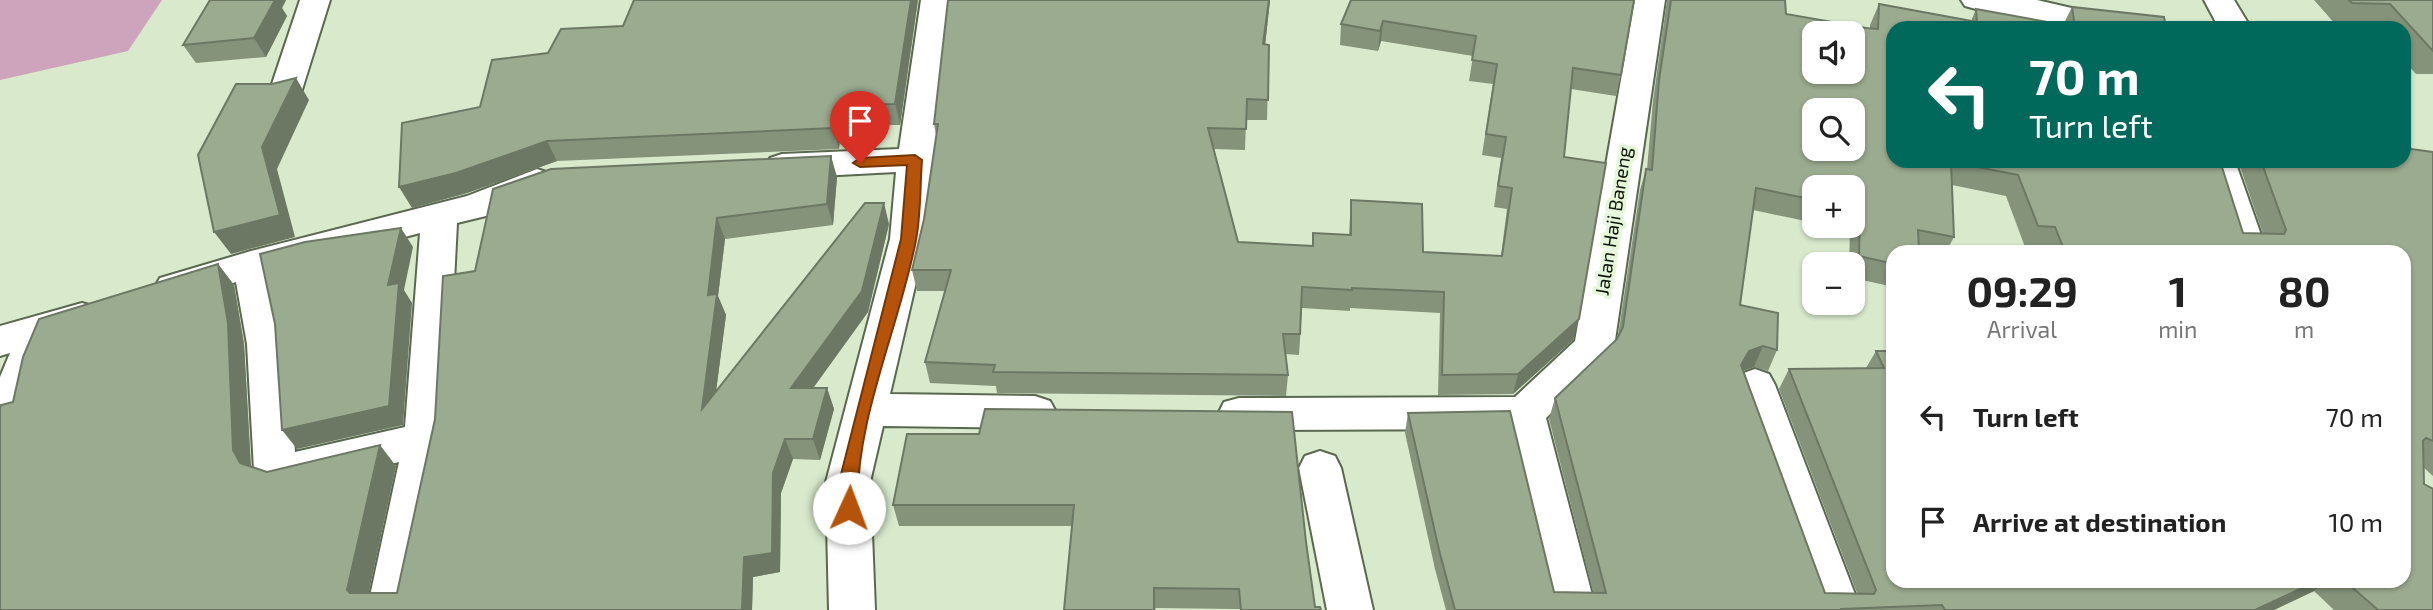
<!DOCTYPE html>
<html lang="en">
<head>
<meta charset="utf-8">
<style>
  :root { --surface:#fff; --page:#f2f2f2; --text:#222; --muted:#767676 }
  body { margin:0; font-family:"Exo 2",sans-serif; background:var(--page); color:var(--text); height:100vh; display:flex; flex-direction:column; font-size:26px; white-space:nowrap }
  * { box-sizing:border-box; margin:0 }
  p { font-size:23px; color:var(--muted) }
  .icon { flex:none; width:38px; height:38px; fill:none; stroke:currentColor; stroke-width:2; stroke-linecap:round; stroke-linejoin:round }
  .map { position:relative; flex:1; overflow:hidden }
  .panel { position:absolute; left:1886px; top:245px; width:525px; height:343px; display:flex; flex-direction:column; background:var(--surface); border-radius:21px; box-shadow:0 2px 5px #0004 }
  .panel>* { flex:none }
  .hud { position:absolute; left:1886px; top:21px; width:525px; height:147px; border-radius:21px; box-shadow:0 2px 5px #0004; background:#00695c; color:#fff; overflow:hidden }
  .tools { position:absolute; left:1802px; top:21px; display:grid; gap:14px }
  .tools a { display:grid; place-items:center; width:63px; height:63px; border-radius:14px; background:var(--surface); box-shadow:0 2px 5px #0004; font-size:35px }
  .pin { position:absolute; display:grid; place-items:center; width:60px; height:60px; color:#fff; margin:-72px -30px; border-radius:50% 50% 50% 0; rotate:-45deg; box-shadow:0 0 7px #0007 }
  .pin .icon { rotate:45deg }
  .me { position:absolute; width:77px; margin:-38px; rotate:2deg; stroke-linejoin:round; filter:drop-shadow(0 0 5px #0008) }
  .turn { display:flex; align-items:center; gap:24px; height:147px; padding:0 28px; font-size:32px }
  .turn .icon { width:91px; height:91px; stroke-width:2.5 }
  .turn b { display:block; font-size:49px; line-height:60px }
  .eta { display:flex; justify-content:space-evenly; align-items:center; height:119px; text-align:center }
  .eta b { font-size:42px; font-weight:700; line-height:49px }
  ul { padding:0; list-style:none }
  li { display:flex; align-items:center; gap:21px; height:105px; padding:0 28px }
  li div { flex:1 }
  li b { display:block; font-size:26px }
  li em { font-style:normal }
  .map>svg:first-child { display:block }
  .green { fill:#cea4bc }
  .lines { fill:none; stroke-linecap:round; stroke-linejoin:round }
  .minor-casing { stroke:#59684f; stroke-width:4 }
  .secondary-casing { stroke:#59684f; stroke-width:4 }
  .minor { fill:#fff; fill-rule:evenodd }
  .secondary { fill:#fff; fill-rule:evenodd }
  .wall { fill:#85937b; fill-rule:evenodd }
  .shaded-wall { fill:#6c7864 }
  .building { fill:#9bab8f; stroke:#6c7864; stroke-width:2; fill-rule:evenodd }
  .route { fill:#b45309; stroke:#753606; stroke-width:2 }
  .labels { text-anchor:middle; stroke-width:7; stroke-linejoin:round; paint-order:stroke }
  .street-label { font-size:19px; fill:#0d1309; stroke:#e5f7d9 }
</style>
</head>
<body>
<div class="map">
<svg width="2433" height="610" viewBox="0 0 2433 610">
  <rect width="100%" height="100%" fill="#d8e9cc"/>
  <path class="green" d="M0 0H162L128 51 0 80Z"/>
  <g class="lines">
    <g class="minor-casing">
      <g id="minor">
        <path d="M300 0H330L301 93 297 100 285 103 273 100 269 93Z"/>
        <path d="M921 0H951L926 239 890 394 1035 396 1050 401 1056 412 1050 423 1035 428 883 426 870 482 875 610H829L826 482 890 239 896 172 782 178 770 174 765 166 770 158 782 154 899 149Z"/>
        <path d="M1635 0H1665L1614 347 1608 358 1546 418 1596 610H1550L1507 429 1239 430 1224 426 1218 414 1224 402 1239 398 1515 397 1575 341Z"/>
        <path d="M2204 0H2234L2251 28H2219Z"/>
        <path d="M2201 161H2235L2267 252H2229Z"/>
        <path d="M537 169 549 173 555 181 549 189 490 215 457 223 446 439 413 610H367L399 462 284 490 260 482 254 470 247 344 236 282 173 302 160 298 154 288 160 278 251 251 467 196ZM420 233 405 427 295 452 287 344 271 272Z"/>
        <path d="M82 303 96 307 101 317 96 327 56 339 15 438 0 443V377L10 353 0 356V326Z"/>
        <path d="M1755 369 1769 374 1775 385 1861 610H1815L1735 385 1741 374Z"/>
        <path d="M1320 451 1335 456 1341 468 1373 610H1327L1299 468 1305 456Z"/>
      </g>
    </g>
    <g class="secondary-casing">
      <path id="secondary" d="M1961 0H2037L2128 21 2133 28H2077L1976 9 1965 6Z"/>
    </g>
    <use href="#minor" class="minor"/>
    <use href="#secondary" class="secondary"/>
  </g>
  <g class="wall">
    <path d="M210 0H286L282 8 287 16 266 57 196 63 183 45Z"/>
    <path d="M634 0H918L900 125H841L839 149 557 161 467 193 412 208 480 107 548 53 623 26Z"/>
    <path d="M948 0H1270L1265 45H1269L1267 120H1246L1245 150 1214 149 1238 242 1312 246 1349 235 1351 200 1423 252 1501 256 1507 209 1494 207 1501 158 1482 155 1493 84 1469 81 1473 56 1381 41 1378 51 1340 45 1341 24 1351 0 1621 75 1616 96 1571 89 1564 157 1573 340 1513 394 1438 395 1440 313 1350 308V311L1302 308 1299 355 1285 354 1288 375 1286 396 997 393 996 386 930 383 925 362 945 291H917L912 270 924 219 936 135 934 124Z"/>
    <path d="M1667 0H1785L1786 14 1870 28V25L1879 4 1971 21 1976 9 2063 25 2072 7 2166 28H1894L2220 161 2243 233 2263 234 2238 161H2404L2411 149 2433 152V476L2423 467 2424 484 2433 610H2334L2314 591 2274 610H1446L1435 569 1405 433 1408 413 1554 592H1593L1549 419 1555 398 1617 339 1618 336 1640 190 1646 169H1647L1653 101ZM1952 185 2006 196 2025 247 2042 248 2043 252H2404V581H1894V351H1876L1866 368 1789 369 1779 389 1857 593H1825L1743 370 1754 367 1768 371 1777 350 1740 305 1753 210 1815 223V187H1853V226H1829L1850 230 1849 264H1853V278L1894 287V252H1946L1954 237Z"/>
    <path d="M2314 0H2433V74H2416L2404 61V28H2376L2373 25H2336Z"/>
    <path d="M837 177 833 225 725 239 718 296 726 315 716 391 889 224 868 312 813 388H827L834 409 820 460 793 459 781 493 780 572 753 577 752 610H0L13 402 218 264 234 285 244 344 251 467 267 472 396 466 368 593H397L475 271Z"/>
    <path d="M907 434 1306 542 1315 607 1321 610 1156 608 1155 610H1064L1072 526H899L893 505Z"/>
  </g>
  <g class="shaded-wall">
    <path d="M267 0H286L282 8 287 16 266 57 254 38Z"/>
    <path d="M911 0H918L900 125 895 104Z"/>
    <path d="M1269 0H1270L1263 65V44Z"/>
    <path d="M1383 21 1381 41 1378 51 1380 31Z"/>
    <path d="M296 78 309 100 277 169 295 237 231 254 214 232 262 147Z"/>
    <path d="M836 105 841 125 839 149 834 128Z"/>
    <path d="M547 141 557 161 467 193 412 208 399 187Z"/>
    <path d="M831 156 837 177 833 225 827 204Z"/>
    <path d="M884 203 889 224 868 312 798 409 791 388Z"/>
    <path d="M717 218 725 239 718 296 726 315 711 430 702 409 708 295Z"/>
    <path d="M401 228 413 247 404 290 412 303 403 425 297 449 282 430 388 285Z"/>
    <path d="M218 264 234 285 244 344 251 470 240 463 233 450Z"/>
    <path d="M1579 319 1573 340 1513 394 1518 374Z"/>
    <path d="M1763 346 1754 367 1740 372 1741 365 1749 351Z"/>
    <path d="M827 388 834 409 820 460 813 439Z"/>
    <path d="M785 439 793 459 781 493 780 572 753 577 752 610H742L744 557Z"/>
    <path d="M380 445 396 466 365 610 347 590Z"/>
    <path d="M2317 581H2326L2314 591 2274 610H2255Z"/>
  </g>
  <g class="building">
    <path d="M210 0H275L254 38 183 45Z"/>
    <path d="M634 0H911L895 104 836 105 834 128 547 141 456 173 399 187 402 123 480 107 492 60 548 53 561 29 623 26Z"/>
    <path d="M948 0H1269L1263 44 1269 45 1268 100 1247 99 1246 129 1208 128 1238 242 1313 246V233L1351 235V200L1422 204 1423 252 1502 256 1512 188 1498 186 1506 137 1486 134 1497 64 1472 60 1476 36 1383 21 1380 31 1341 24 1351 0H1634L1621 75 1573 68 1564 157 1606 163 1579 319 1518 374 1442 375 1444 292 1352 288V290L1302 287 1300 334H1283L1288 375 993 372 995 365 925 362 951 270H912L924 219 938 124H934Z"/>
    <path d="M1671 0H1785L1786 14 1866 28 1878 29 1879 4 1977 22 1976 9 2075 27 2072 7 2164 17 2166 28H1894V161H2220L2243 233 2284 234 2286 230 2261 161H2404V137L2411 149 2433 152V441L2426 438 2423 441 2424 484 2433 489V610H2378L2345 581H2404V252H2065L2055 227 2038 226 2018 175 1951 162 1954 237 1918 230 1919 252H1894V264L1859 256 1860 210 1853 208V187H1815V200L1756 188 1740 305 1778 313 1777 350 1763 346 1749 351 1741 365 1825 593 1874 594 1876 590 1789 369 1884 368 1876 351H1894V581H2317L2255 610H1945L1942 605 1841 609V610H1455L1439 550 1408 413 1510 411 1554 592 1606 593 1555 398 1617 339 1623 327 1646 169 1652 170 1659 80ZM1815 33H1853V72H1815ZM1815 110H1853V149H1815Z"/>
    <path d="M2349 0H2433V51L2390 4 2352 3Z"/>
    <path d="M296 78 262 147 280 215 214 232 198 155 236 84H272Z"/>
    <path d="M831 156 827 204 717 218 708 295 717 294 702 409 865 203H884L862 291 791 388H827L813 439H785L773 473 772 553 744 557 742 610H0V408L1 405 13 402 23 357 39 319 218 264 228 323 233 450 240 463 267 472 380 445 347 590 350 593H397L435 419 443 276 475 271 493 189 551 169Z"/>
    <path d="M401 228 388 285 399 283 389 406 282 430 275 324 260 254 305 242Z"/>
    <path d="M985 409 1292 412 1306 542 1315 607H1320L1321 610H1241L1239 589 1154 588V610H1064L1074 505H893L907 434H979Z"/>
  </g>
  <path class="route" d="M915 155 922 160C920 186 921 214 916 240 900 325 854 422 858 508L849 515 840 508 839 482 901 239 907 165 860 167 853 163 860 158Z"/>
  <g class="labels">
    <g class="street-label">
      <text transform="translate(1613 221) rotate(-81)" y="7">Jalan Haji Baneng</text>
    </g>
  </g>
</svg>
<div class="tools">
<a><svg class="icon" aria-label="sound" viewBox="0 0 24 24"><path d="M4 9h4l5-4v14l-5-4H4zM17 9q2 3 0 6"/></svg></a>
<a><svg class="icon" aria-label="search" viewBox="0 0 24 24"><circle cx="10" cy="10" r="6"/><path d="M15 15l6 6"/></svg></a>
<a>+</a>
<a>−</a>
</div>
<div class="pin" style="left:860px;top:163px;background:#d93025"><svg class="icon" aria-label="arrive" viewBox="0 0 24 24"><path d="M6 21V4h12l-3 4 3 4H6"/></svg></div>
<svg class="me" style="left:849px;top:508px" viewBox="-20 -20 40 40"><circle r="19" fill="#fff"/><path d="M0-13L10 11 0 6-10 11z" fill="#b45309"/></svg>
<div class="hud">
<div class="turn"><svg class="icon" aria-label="left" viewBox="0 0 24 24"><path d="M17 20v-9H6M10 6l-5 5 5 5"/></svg><div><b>70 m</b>Turn left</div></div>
</div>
<section class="panel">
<div class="eta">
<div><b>09:29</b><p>Arrival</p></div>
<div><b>1</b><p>min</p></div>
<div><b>80</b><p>m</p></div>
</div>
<ul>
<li><svg class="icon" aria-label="left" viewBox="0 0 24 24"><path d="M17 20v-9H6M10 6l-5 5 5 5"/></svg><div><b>Turn left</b></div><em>70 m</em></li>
<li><svg class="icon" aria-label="arrive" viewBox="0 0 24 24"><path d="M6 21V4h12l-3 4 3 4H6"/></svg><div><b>Arrive at destination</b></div><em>10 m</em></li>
</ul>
</section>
</div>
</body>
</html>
